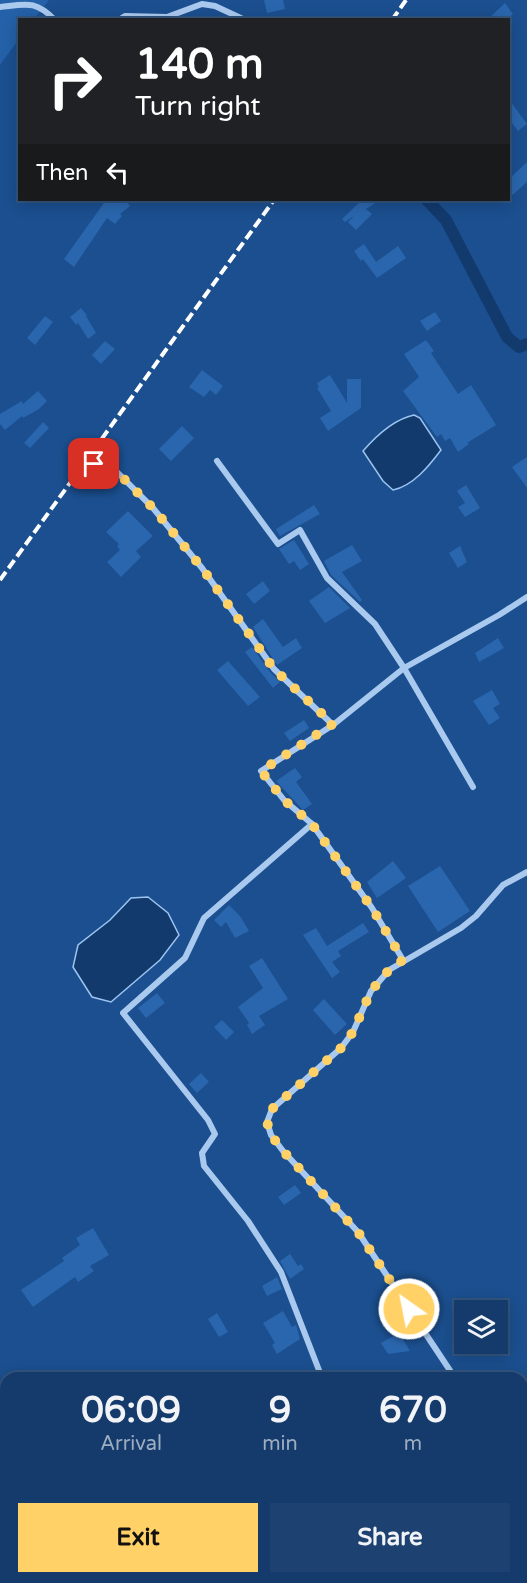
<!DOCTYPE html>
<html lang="en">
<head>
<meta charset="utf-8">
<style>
  :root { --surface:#143b6b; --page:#1d4271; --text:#f1f3f6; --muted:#9dadc1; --line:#33557e; --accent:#ffd166 }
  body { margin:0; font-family:"Varela Round",sans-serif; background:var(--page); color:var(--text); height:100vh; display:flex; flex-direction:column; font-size:22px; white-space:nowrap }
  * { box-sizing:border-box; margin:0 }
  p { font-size:20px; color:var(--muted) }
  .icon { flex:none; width:33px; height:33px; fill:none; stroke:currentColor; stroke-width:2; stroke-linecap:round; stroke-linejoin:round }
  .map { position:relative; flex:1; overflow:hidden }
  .sheet { position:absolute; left:0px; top:1372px; width:528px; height:212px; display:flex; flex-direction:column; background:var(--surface); border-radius:18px 18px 0 0; box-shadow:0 3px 15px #0003,0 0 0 2px var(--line) }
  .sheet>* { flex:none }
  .banner { position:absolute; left:18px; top:18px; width:492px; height:183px; border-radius:0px; box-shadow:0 3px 15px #0003,0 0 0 2px var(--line); background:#202124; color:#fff; overflow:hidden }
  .controls { position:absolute; left:454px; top:1300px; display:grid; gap:12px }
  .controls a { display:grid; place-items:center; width:54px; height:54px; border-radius:0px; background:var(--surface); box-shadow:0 3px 15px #0003,0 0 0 2px var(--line); font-size:30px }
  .pin { position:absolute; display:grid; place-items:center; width:51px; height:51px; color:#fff; margin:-26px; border-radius:12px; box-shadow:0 3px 9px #0006 }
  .me { position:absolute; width:66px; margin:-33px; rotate:327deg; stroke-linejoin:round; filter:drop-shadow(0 0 4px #0008) }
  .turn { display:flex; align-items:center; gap:21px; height:126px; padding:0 18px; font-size:27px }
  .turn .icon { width:78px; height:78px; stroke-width:2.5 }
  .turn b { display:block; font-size:42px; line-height:51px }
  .then { display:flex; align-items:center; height:57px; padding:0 18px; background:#0003; gap:12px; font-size:22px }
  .eta { display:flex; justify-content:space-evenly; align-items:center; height:102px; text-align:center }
  .eta b { font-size:36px; font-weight:700; line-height:42px }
  .cta { display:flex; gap:12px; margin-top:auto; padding:12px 18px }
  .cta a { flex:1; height:69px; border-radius:0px; background:var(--accent); color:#111; font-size:24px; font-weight:700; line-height:69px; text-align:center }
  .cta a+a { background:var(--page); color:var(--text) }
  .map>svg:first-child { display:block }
  .green { fill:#2461a8 }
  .water { fill:#123a6d; stroke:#9cc4f0; stroke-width:1.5 }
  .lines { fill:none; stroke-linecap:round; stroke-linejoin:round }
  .canal { stroke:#123a6d; stroke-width:12 }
  .building { fill:#2a66ad }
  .street { stroke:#a9c9ee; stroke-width:6 }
  .rail { stroke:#fff; stroke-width:4; stroke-dasharray:10 4.5; stroke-linecap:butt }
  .route { stroke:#ffd166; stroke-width:10; stroke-dasharray:0 18 }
</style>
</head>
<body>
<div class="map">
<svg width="527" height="1583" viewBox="0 0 527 1583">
  <rect width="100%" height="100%" fill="#1b4f8f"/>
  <path class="green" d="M0 0H49L34 19 20 20 19 39 0 65Z"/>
  <g class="water">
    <path d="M414 415 420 418 441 450C429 466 413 486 393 490L383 481 363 451C376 436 395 419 414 415Z"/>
    <path d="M148 897 168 913 179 935 160 960 111 1002 92 997 73 967 78 945 110 920 131 898Z"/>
  </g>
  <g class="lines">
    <path class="canal" d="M427 200 446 220 507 337 519 347 527 344"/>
  </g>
  <g class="building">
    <path d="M264 0H283L285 9 267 13Z"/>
    <path d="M505 3 513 14 506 20H487Z"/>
    <path d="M508 98 527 124 518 131 508 118Z"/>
    <path d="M527 162V182L508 199V180Z"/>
    <path d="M106 200H125L130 206 120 214 122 216 115 224 107 218 74 267 64 259Z"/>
    <path d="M362 200H380L366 209 372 214 356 230 348 222 354 216 345 222 342 219Z"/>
    <path d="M364 244 376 262 398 246 406 258 377 278 363 259 361 261 354 251Z"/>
    <path d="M81 308 87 315 86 316 96 333 88 339 78 323 76 325 70 317Z"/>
    <path d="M435 312 441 321 427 331 420 321Z"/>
    <path d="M45 316 53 322 35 345 27 338Z"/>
    <path d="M426 340 434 351 431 353 458 394 471 385 496 425 467 443 469 444 458 452 450 438 445 441 441 434 437 437 403 391 419 377 404 354Z"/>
    <path d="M105 341 115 349 101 364 92 355Z"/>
    <path d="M202 370 223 386 216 395 210 390 204 397 189 387Z"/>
    <path d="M330 375 347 403V379H361V408L328 431 320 418 331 411 317 388 319 387 317 383Z"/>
    <path d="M38 391 47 401 39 409 23 418 22 416 5 430 0 424V414L22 401 23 404Z"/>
    <path d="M43 422 49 428 30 448 24 443Z"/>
    <path d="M182 426 194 438 171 461 159 449Z"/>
    <path d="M527 457V488L512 467Z"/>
    <path d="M466 485 480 508 465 517 458 507 465 503 457 491Z"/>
    <path d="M314 505 320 514 280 536 276 529Z"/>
    <path d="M128 511 153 536 136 551 141 557 121 577 107 562 120 550 117 546 119 544 106 532Z"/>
    <path d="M294 540 309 564 300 570 294 561 289 564 279 549Z"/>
    <path d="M352 545 362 561 342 572 362 600 360 602 331 575 324 561Z"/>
    <path d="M460 546 467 562 458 568 449 553Z"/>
    <path d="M263 581 270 591 254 604 246 594Z"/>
    <path d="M329 587 350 608 325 623 309 601Z"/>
    <path d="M263 619 283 647 296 638 302 648 277 665 253 627Z"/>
    <path d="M498 638 504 648 479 662 475 653Z"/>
    <path d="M252 647 270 672 280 682 273 688 245 652Z"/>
    <path d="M228 661 260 697 248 706 217 670Z"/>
    <path d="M492 690 500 704 493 708 500 718 489 725 473 701Z"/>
    <path d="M304 720 309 728 290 741 284 733Z"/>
    <path d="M295 768 302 777 296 782 312 804 303 810 276 781Z"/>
    <path d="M393 861 406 878 377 898 367 882Z"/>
    <path d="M440 866 470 911 438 932 408 886Z"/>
    <path d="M229 905 240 916 249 931 235 938 226 922 221 927 214 920Z"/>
    <path d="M363 923 369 932 338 951 341 956 332 962 340 972 332 978 303 935 316 928 327 946Z"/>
    <path d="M262 958 288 999 259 1016 265 1025 252 1034 247 1025 249 1023 238 1007 263 988 249 966Z"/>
    <path d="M157 993 165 1003 146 1018 138 1008Z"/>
    <path d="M324 999 347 1024 335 1035 313 1010Z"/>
    <path d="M222 1020 234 1032 226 1040 214 1027Z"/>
    <path d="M201 1073 209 1082 197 1093 189 1084Z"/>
    <path d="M295 1185 301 1193 284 1205 278 1197Z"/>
    <path d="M93 1228 109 1255 90 1266 94 1271 78 1282 75 1277 33 1307 21 1290 64 1261 62 1258 80 1245 76 1238Z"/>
    <path d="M290 1254 298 1266 301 1264 304 1269 290 1279 280 1261Z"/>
    <path d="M277 1277 282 1289 267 1296 262 1286Z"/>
    <path d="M283 1311 292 1327 296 1325 300 1339 277 1354 272 1345 275 1343 263 1323Z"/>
    <path d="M217 1313 228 1332 219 1337 208 1319Z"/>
    <path d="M399 1333 410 1351 388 1354 381 1343Z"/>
  </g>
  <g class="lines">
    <g class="street">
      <path d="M0 7C27 4 35 0 55 20"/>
      <path d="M119 20 125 16 167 17 202 4 215 6 245 20"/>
      <path d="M217 461 278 544 300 530 327 578 375 624 404 668 333 725"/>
      <path d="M95 463 113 468 153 508 202 568 274 669 333 725 261 771 284 800 312 824 204 918 185 958 123 1013 208 1120 215 1134 202 1153 204 1166 248 1221 281 1272 322 1378"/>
      <path d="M473 787 404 668 499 615 527 597"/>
      <path d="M312 824 372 908 403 960"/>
      <path d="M455 1378 358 1232 283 1151 271 1135 267 1122 272 1109 341 1048 353 1032 371 991 389 970 461 928 476 916 503 885 527 872"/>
      <path d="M522 1479 527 1486"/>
      <path d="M0 1489 6 1496"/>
      <path d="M71 1578 75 1583"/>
    </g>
    <g class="rail">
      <path d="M392 20 406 0"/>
      <path d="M0 580 274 200"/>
    </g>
  </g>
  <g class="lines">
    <path class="route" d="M94 464 113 468 153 508 202 568 274 669 333 724 261 771 284 800 312 824 372 908 403 960 389 970 371 991 353 1032 341 1048 272 1109 267 1122 271 1135 283 1151 358 1232 409 1309"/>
  </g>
</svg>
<div class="controls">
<a><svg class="icon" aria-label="layers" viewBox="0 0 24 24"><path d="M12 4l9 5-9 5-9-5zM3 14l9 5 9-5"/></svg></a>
</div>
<div class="pin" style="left:94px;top:464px;background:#d93025"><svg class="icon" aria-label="arrive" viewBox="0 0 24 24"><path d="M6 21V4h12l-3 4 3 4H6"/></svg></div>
<svg class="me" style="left:409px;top:1309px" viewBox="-20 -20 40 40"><circle r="17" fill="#ffd166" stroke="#fff" stroke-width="3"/><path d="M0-11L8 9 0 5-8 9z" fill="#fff"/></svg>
<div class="banner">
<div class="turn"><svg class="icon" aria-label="right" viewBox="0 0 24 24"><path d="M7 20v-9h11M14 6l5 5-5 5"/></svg><div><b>140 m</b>Turn right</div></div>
<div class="then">Then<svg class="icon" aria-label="left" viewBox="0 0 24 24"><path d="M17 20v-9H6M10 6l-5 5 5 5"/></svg></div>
</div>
<section class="sheet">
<div class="eta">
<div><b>06:09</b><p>Arrival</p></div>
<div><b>9</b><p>min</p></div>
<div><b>670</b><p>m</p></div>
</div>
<div class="cta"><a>Exit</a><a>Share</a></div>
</section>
</div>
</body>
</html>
